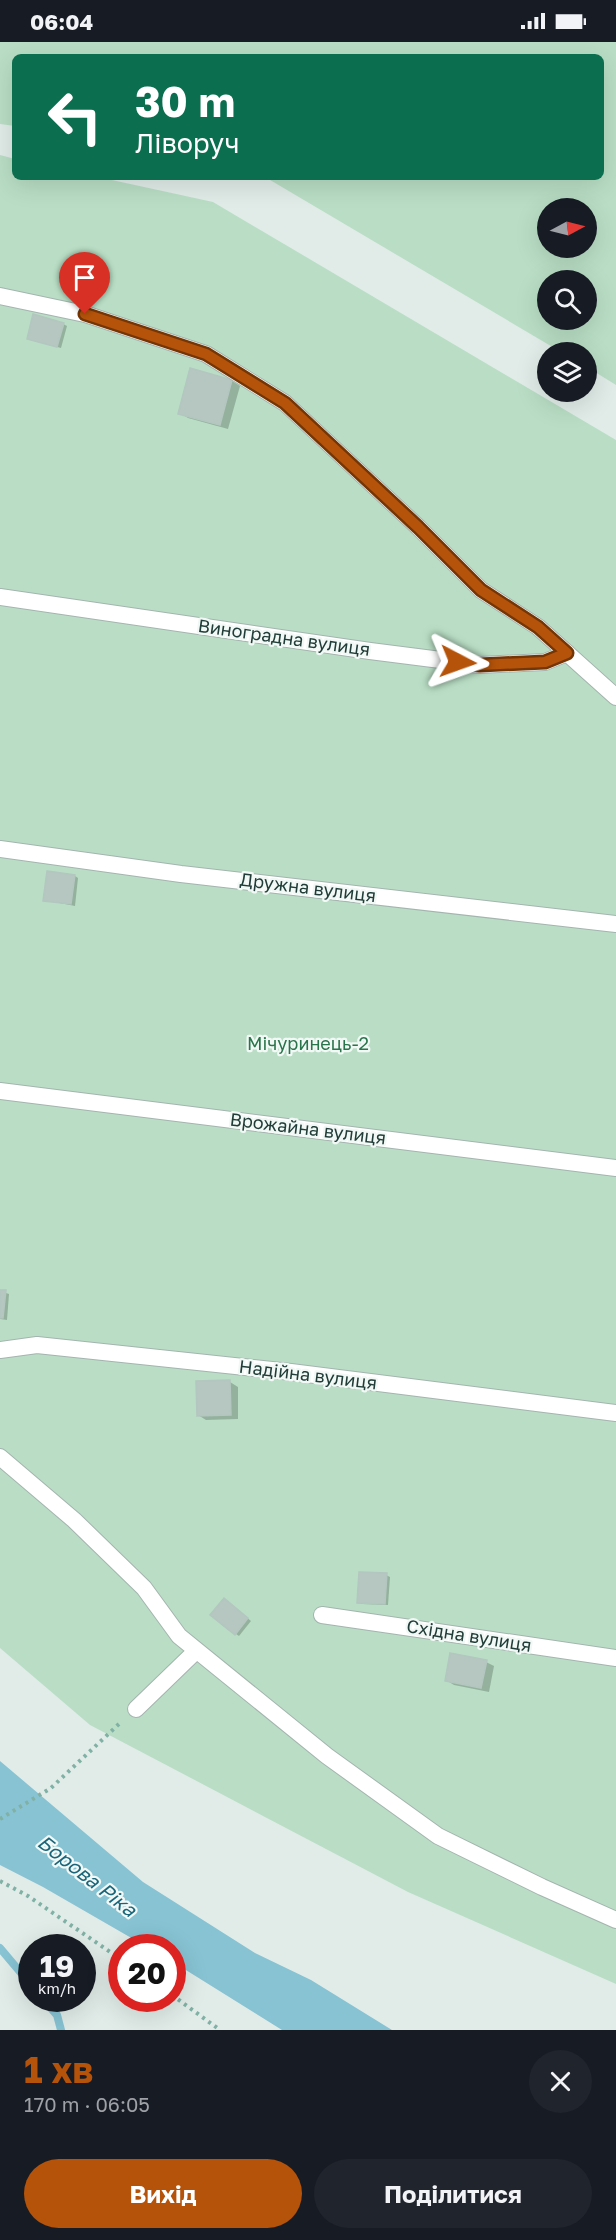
<!DOCTYPE html>
<html lang="uk">
<head>
<meta charset="utf-8">
<style>
  :root { --surface:#171b24; --page:#20242c; --text:#f1f3f6; --muted:#9ea1a6; --accent:#b45309 }
  body { margin:0; font-family:"Golos Text",sans-serif; background:var(--page); color:var(--text); height:100vh; display:flex; flex-direction:column; font-size:22px; white-space:nowrap }
  * { box-sizing:border-box; margin:0 }
  p { font-size:20px; color:var(--muted) }
  .icon { flex:none; width:33px; height:33px; fill:none; stroke:currentColor; stroke-width:2; stroke-linecap:round; stroke-linejoin:round }
  .map { position:relative; height:1988px; overflow:hidden }
  .sheet { display:flex; flex-direction:column; background:var(--surface); flex:1 }
  .sheet>* { flex:none }
  .hud { position:absolute; left:12px; top:12px; width:592px; height:126px; border-radius:9px; box-shadow:0 6px 24px #0002; background:#0b6e4f; color:#fff; overflow:hidden }
  .needle { width:39px; rotate:83deg }
  .fabs { position:absolute; left:537px; top:156px; display:grid; gap:12px }
  .fabs a { display:grid; place-items:center; width:60px; height:60px; border-radius:50%; background:var(--surface); box-shadow:0 6px 24px #0002; font-size:30px }
  .speed { position:absolute; left:18px; top:1892px; display:flex; gap:12px; font-size:30px; font-weight:700; text-align:center }
  .speed>* { display:grid; place-content:center; width:78px; height:78px; border-radius:50%; background:var(--surface); box-shadow:0 6px 24px #0002; line-height:1 }
  .speed small { font-size:15px; font-weight:400 }
  .speed .limit { border:9px solid #d22; background:#fff; color:#111 }
  .pin { position:absolute; display:grid; place-items:center; width:51px; height:51px; color:#fff; margin:-62px -26px; border-radius:50% 50% 50% 0; rotate:-45deg; box-shadow:0 0 6px #0007 }
  .pin .icon { rotate:45deg }
  .me { position:absolute; width:66px; margin:-33px; rotate:94deg; stroke-linejoin:round; filter:drop-shadow(0 0 4px #0008) }
  .turn { display:flex; align-items:center; gap:21px; height:126px; padding:0 24px; font-size:27px }
  .turn .icon { width:78px; height:78px; stroke-width:2.5 }
  .turn b { display:block; font-size:42px; line-height:51px }
  .round { display:grid; place-items:center; flex:none; width:63px; height:63px; border-radius:32px; background:var(--page) }
  .summary { display:flex; align-items:center; justify-content:space-between; height:102px; padding:0 24px }
  h1 { font-size:36px; font-weight:700; line-height:45px; color:var(--accent) }
  .button { display:flex; gap:12px; margin-top:auto; padding:12px 24px }
  .button a { flex:1; height:69px; border-radius:36px; background:var(--accent); color:#fff; font-size:24px; font-weight:700; line-height:69px; text-align:center }
  .button a+a { background:var(--page); color:var(--text) }
  .status { display:flex; justify-content:space-between; align-items:center; height:42px; padding:0 30px; background:var(--surface); direction:ltr }
  .status svg { height:16px; fill:currentColor }
  .map>svg:first-child { display:block }
  .green { fill:#b9dec5; fill-rule:evenodd }
  .water { fill:#87c3d3 }
  .shadow { fill:#0003 }
  .lines { fill:none; stroke-linecap:round; stroke-linejoin:round }
  .stream { stroke:#87c3d3; stroke-width:8 }
  .building { fill:#b6c7c1; stroke:#b3c6bf; stroke-width:1.5 }
  .lane-casing { stroke:#a4b4af; stroke-width:18 }
  .path { stroke:#80b1a4; stroke-width:4; stroke-dasharray:3 4.5; stroke-linecap:butt }
  .lane { stroke:#fff; stroke-width:16 }
  .route-casing { stroke:#753606; stroke-width:15 }
  .route { stroke:#b45309; stroke-width:10 }
  .labels { text-anchor:middle; stroke-width:4.5; stroke-linejoin:round; paint-order:stroke }
  .street-label { font-size:18px; fill:#213d37; stroke:#f1f8f5 }
  .park-label { font-size:18px; fill:#29754b; stroke:#f1f8f5 }
  .water-label { font-size:20px; font-style:italic; fill:#19657b; stroke:#f1f8f5 }
</style>
</head>
<body>
<div class="status"><b>06:04</b><svg viewBox="0 0 49 12"><path d="M0 12V9h3v3zM5 12V6h3v6zM10 12V3h3v9zM15 12V0h3v12zM26 1h20v11H26zM47 4h2v5h-2z"/></svg></div>
<div class="map">
<svg width="616" height="1988" viewBox="0 0 616 1988">
  <rect width="100%" height="100%" fill="#e1ece8"/>
  <g class="green">
    <path d="M0 0H616V343L587 325 586 310H561L265 135H602V15H15V84L0 82ZM548 166H586V206H548ZM548 238H586V278H548Z"/>
    <path d="M0 113 15 117V135H98L213 160 616 398V1942L408 1850 90 1683 0 1606Z"/>
  </g>
  <path class="water" d="M0 1719 143 1840 255 1911 311 1938 392 1988H282L173 1920 172 1905H147L43 1845 0 1823Z"/>
  <g class="shadow">
    <path d="M63 282 67 284 61 306 33 298Z"/>
    <path d="M191 328 232 339 240 344 228 387 188 376 180 371Z"/>
    <path d="M75 834 78 836 75 864 44 858Z"/>
    <path d="M0 1249 9 1252 7 1278 0 1277Z"/>
    <path d="M230 1340 238 1345V1377L206 1378 198 1373Z"/>
    <path d="M386 1533 390 1535 388 1563 362 1562 359 1560Z"/>
    <path d="M228 1560 251 1579 239 1594 236 1592Z"/>
    <path d="M486 1620 494 1624 489 1650 454 1643 446 1638Z"/>
  </g>
  <g class="lines">
    <g class="stream">
      <path d="M0 1906 32 1944"/>
      <path d="M42 1956 57 1973 61 1988"/>
    </g>
  </g>
  <g class="building">
    <path d="M33 272 64 281 57 305 27 297Z"/>
    <path d="M190 326 232 338 220 383 178 372Z"/>
    <path d="M47 829 75 833 71 862 43 859Z"/>
    <path d="M0 1248H6L3 1276H0Z"/>
    <path d="M230 1338 231 1373 197 1374 196 1339Z"/>
    <path d="M359 1530 387 1531 385 1562 357 1561Z"/>
    <path d="M224 1556 248 1576 235 1593 210 1573Z"/>
    <path d="M450 1611 487 1618 481 1646 445 1639Z"/>
  </g>
  <g class="lines">
    <g class="lane-casing">
      <g id="lane">
        <path d="M0 254 85 272 206 312 285 361 418 485 481 548 538 585 616 655"/>
        <path d="M0 555 370 609 480 623 545 620 567 611"/>
        <path d="M0 807 181 832 616 882"/>
        <path d="M0 1049 616 1126"/>
        <path d="M0 1308 37 1303 291 1330 616 1371"/>
        <path d="M0 1415 74 1478 144 1546 179 1594 327 1714 438 1794 542 1845 616 1878"/>
        <path d="M322 1573 616 1616"/>
        <path d="M136 1667 196 1609"/>
      </g>
    </g>
    <g class="path">
      <path d="M0 1777 51 1746 120 1681"/>
      <path d="M0 1839 28 1854 122 1918"/>
      <path d="M172 1953 220 1988"/>
    </g>
    <use href="#lane" class="lane"/>
  </g>
  <g class="lines">
    <g class="route-casing">
      <path id="route" d="M85 272 206 312 285 361 418 485 481 548 538 585 567 611 545 620 480 623 458 620"/>
    </g>
    <use href="#route" class="route"/>
  </g>
  <g class="labels">
    <g class="street-label">
      <text transform="translate(284 596) rotate(8)" y="6">Виноградна вулиця</text>
      <text transform="translate(308 846) rotate(7)" y="6">Дружна вулиця</text>
      <text transform="translate(308 1087) rotate(7)" y="6">Врожайна вулиця</text>
      <text transform="translate(308 1333) rotate(7)" y="6">Надійна вулиця</text>
      <text transform="translate(469 1594) rotate(9)" y="6">Східна вулиця</text>
    </g>
    <g class="park-label">
      <text x="308" y="1008">Мічуринець-2</text>
    </g>
    <g class="water-label">
      <text transform="translate(87 1834) rotate(38)" y="7">Борова Ріка</text>
    </g>
  </g>
</svg>
<div class="fabs">
<a><svg class="needle" viewBox="-14 -14 28 28"><path d="M0-13l5 13h-10z" fill="#e53935"/><path d="M0 13l5-13h-10z" fill="#9ea1a6"/></svg></a>
<a><svg class="icon" aria-label="search" viewBox="0 0 24 24"><circle cx="10" cy="10" r="6"/><path d="M15 15l6 6"/></svg></a>
<a><svg class="icon" aria-label="layers" viewBox="0 0 24 24"><path d="M12 4l9 5-9 5-9-5zM3 14l9 5 9-5"/></svg></a>
</div>
<div class="speed"><div>19<small>km/h</small></div><div class="limit">20</div></div>
<div class="pin" style="left:85px;top:272px;background:#d93025"><svg class="icon" aria-label="arrive" viewBox="0 0 24 24"><path d="M6 21V4h12l-3 4 3 4H6"/></svg></div>
<svg class="me" style="left:458px;top:620px" viewBox="-20 -20 40 40"><path d="M0-17L14 15 0 8-14 15z" fill="#b45309" stroke="#fff" stroke-width="4"/></svg>
<div class="hud">
<div class="turn"><svg class="icon" aria-label="left" viewBox="0 0 24 24"><path d="M17 20v-9H6M10 6l-5 5 5 5"/></svg><div><b>30 m</b>Ліворуч</div></div>
</div>
</div>
<section class="sheet">
<div class="summary"><div><h1>1 хв</h1><p>170 m · 06:05</p></div><a class="round"><svg class="icon" aria-label="close" viewBox="0 0 24 24"><path d="M6 6l12 12M18 6L6 18"/></svg></a></div>
<div class="button"><a>Вихід</a><a>Поділитися</a></div>
</section>
</body>
</html>
